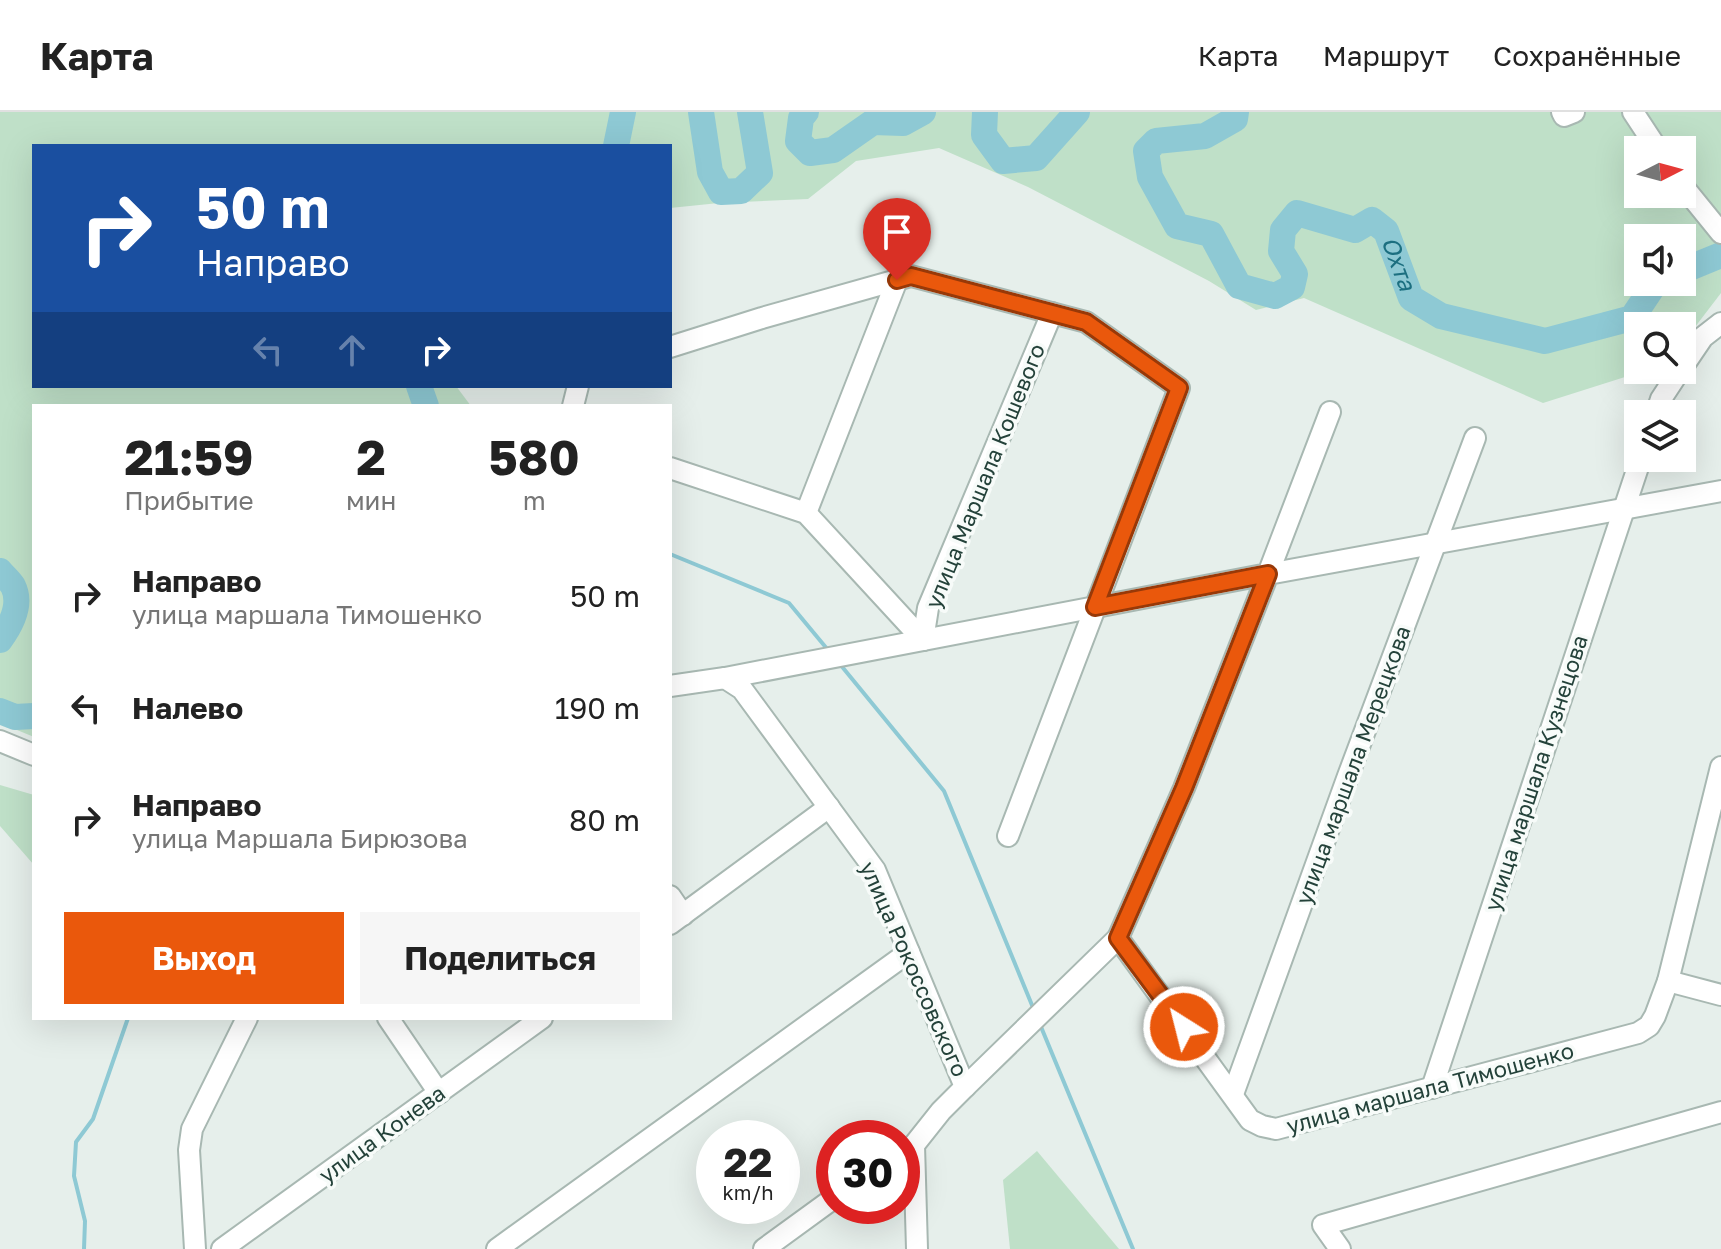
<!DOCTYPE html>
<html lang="ru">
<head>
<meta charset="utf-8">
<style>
  :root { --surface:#fff; --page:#f6f6f6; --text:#222; --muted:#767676; --line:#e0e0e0; --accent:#ea580c }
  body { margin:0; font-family:"Golos Text",sans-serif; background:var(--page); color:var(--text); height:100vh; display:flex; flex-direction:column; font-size:30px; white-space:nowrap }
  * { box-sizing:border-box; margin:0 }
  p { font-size:26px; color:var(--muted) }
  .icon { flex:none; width:44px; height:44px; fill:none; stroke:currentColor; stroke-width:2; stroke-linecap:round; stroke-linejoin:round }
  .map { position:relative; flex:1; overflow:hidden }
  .drawer { position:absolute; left:32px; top:292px; width:640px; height:616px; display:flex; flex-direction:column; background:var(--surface); border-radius:0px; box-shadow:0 8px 32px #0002 }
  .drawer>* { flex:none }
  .banner { position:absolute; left:32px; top:32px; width:640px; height:244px; border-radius:0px; box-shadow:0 8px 32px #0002; background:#1a4fa0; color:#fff; overflow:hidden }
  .needle { width:52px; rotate:84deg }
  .fabs { position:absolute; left:1624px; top:24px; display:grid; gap:16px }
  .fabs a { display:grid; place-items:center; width:72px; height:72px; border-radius:0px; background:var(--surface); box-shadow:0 8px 32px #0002; font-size:40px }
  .speed { position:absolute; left:696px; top:1008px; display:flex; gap:16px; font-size:40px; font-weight:700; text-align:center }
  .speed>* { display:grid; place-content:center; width:104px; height:104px; border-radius:50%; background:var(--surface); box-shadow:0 8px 32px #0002; line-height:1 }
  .speed small { font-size:20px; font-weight:400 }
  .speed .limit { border:12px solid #d22; background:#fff; color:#111 }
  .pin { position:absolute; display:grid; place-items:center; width:68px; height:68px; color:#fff; margin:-82px -34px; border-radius:50% 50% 50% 0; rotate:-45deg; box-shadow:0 0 8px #0007 }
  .pin .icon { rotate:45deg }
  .me { position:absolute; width:88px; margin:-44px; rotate:324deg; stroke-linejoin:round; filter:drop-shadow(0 0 6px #0008) }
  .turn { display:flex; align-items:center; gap:28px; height:168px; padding:0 32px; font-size:36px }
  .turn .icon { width:104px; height:104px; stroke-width:2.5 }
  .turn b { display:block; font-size:56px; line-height:68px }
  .lanes { display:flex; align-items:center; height:76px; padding:0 32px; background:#0003; justify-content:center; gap:40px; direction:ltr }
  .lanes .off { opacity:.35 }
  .eta { display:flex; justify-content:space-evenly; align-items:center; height:136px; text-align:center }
  .eta b { font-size:48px; font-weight:700; line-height:56px }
  .primary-button { display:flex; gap:16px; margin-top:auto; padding:16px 32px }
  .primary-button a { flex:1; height:92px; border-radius:0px; background:var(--accent); color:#fff; font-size:32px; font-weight:700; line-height:92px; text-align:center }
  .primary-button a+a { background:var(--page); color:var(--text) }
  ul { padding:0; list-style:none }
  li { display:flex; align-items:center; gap:24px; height:112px; padding:0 32px }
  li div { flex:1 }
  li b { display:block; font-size:30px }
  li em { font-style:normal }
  header { display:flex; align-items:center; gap:48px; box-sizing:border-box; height:112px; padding:0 40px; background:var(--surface); border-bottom:2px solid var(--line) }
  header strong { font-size:38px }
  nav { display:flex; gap:44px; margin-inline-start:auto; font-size:28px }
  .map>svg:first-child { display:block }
  .green { fill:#bfe0c8; fill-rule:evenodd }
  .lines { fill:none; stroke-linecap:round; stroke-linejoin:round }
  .stream { stroke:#8ec9d4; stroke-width:4 }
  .river { stroke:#8ec9d4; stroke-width:26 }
  .minor-casing { stroke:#a8b8b2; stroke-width:24 }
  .minor { stroke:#fff; stroke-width:20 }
  .route-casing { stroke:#983908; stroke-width:20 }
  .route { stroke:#ea580c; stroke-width:14 }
  .labels { text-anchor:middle; stroke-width:7; stroke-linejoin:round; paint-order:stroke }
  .street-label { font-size:22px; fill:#24423a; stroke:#f7fbf9 }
  .water-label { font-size:24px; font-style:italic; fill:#1c6f80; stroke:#f7fbf9 }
</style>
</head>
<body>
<header>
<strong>Карта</strong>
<nav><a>Карта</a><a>Маршрут</a><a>Сохранённые</a></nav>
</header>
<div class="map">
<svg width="1721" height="1137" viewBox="0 0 1721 1137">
  <rect width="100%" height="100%" fill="#e6efeb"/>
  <g class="green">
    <path d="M0 0H1721V181L1682 232V214H1638V258H1647L1543 291 1304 186 1256 198 1209 169 1028 75 939 36 856 49 808 87 719 91 670 96V34H34V274H456L471 294H34V625L0 611ZM1638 38H1682V82H1638ZM1638 126H1682V170H1638Z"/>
    <path d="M0 673 34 683V753L0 714Z"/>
    <path d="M1037 1039 1119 1137H1010L1003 1068Z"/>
  </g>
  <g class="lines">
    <g class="stream">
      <path d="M670 442 789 491 828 538"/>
      <path d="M839 551 944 679 1034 898"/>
      <path d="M1039 910 1133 1137"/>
      <path d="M84 1137 85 1109 74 1064 76 1030 93 1007 128 906"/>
    </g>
    <g class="river">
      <path d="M701 0 710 60 721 80 741 79 760 61 750 0"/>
      <path d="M806 0 801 6 798 29 810 41 833 38 873 10 903 11 923 0"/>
      <path d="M985 0 984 23 1003 49 1036 46 1077 0"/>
      <path id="s1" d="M1236 0 1235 7 1205 24 1156 29 1146 39 1150 65 1177 114 1211 122 1239 174 1275 184 1292 175 1295 162 1281 139 1283 118 1297 101 1355 118 1372 108 1386 119 1411 186 1441 204 1545 229 1632 206 1656 170"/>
      <path d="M616 34 623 0"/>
      <path d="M1682 159 1721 143"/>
      <path d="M419 274 426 294"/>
      <path d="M0 459C4 464 10 469 13 474 22 492 11 513 0 528"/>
      <path d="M0 599 15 605 34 604"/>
    </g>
    <g class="minor-casing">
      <g id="minor">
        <path d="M1562 0 1564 4 1574 0"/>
        <path d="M1633 0 1658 38"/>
        <path d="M1682 73 1721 121"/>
        <path d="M670 235 762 206 911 164 1086 210 1179 276 1008 724"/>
        <path d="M1682 256 1703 225 1721 211"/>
        <path d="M573 294 578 274"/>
        <path d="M1656 302 1661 287 1680 258"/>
        <path d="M670 356 806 401 923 528"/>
        <path d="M1721 379 1268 462 1184 676 1118 826 1250 1008 1262 1014 1276 1017 1638 921 1649 914 1655 904 1668 869 1721 655"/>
        <path d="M806 401 897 168"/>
        <path d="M923 528 928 496 1052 201"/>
        <path d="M725 566 1268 462 1330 300"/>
        <path d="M670 574 725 566 742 577 875 758 965 975 941 999 914 1033 917 1137"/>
        <path d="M0 629 34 643"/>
        <path d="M670 784 683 803"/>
        <path d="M670 812 829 695"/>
        <path d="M1668 869 1721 883"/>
        <path d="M388 906 439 981"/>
        <path d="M965 975 1118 826"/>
        <path d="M1432 976 1641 346"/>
        <path d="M1233 982 1348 664 1475 326"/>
        <path d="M195 1137 189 1038 192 1017 247 906"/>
        <path d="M222 1137 542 906"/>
        <path d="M497 1137 909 840"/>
        <path d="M764 1137 834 1086"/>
        <path d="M1340 1137 1323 1113 1721 1000"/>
      </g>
    </g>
    <use href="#minor" class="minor"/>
  </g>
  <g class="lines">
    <g class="route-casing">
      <path id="route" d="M897 168 911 164 1086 210 1179 276 1095 495 1268 462 1184 676 1118 826 1184 915"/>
    </g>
    <use href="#route" class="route"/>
  </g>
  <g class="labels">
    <g class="street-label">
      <text transform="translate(985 364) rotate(-68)" y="8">улица Маршала Кошевого</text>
      <text transform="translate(1353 653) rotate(-70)" y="8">улица маршала Мерецкова</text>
      <text transform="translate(1536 661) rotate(-72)" y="8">улица маршала Кузнецова</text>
      <text transform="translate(914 857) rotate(66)" y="8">улица Рокоссовского</text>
      <text transform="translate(1430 976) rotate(-15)" y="8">улица маршала Тимошенко</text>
      <text transform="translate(382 1022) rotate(-36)" y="8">улица Конева</text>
    </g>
    <g class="water-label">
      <text dy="8" stroke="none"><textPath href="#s1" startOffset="554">Охта</textPath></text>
    </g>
  </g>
</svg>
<div class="fabs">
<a><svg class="needle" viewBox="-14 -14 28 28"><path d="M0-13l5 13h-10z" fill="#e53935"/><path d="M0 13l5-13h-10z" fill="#767676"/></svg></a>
<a><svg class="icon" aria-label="sound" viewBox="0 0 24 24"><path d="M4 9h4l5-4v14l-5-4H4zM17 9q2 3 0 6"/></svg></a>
<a><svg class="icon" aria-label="search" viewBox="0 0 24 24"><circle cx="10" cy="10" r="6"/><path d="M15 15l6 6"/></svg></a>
<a><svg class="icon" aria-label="layers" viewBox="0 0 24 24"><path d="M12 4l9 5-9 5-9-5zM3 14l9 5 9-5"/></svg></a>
</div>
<div class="speed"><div>22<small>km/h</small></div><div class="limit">30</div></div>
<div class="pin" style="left:897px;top:168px;background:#d93025"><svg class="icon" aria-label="arrive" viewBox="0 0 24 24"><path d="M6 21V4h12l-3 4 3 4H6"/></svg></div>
<svg class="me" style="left:1184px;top:915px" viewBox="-20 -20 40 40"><circle r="17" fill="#ea580c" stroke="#fff" stroke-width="3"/><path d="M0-11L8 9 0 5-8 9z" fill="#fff"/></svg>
<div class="banner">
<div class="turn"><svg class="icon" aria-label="right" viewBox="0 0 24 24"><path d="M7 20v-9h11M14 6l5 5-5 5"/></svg><div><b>50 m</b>Направо</div></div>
<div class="lanes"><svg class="icon off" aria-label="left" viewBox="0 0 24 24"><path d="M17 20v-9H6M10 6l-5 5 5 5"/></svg><svg class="icon off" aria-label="ahead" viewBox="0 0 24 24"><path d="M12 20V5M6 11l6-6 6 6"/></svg><svg class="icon" aria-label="right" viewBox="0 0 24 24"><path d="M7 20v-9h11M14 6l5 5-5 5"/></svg></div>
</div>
<section class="drawer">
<div class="eta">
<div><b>21:59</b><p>Прибытие</p></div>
<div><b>2</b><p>мин</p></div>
<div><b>580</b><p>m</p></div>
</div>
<ul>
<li><svg class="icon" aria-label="right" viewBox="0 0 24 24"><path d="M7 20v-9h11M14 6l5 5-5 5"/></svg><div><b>Направо</b><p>улица маршала Тимошенко</p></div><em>50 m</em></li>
<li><svg class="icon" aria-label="left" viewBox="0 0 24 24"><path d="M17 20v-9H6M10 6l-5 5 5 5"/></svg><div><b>Налево</b></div><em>190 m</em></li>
<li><svg class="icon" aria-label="right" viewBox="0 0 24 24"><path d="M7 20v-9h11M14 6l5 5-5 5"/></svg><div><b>Направо</b><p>улица Маршала Бирюзова</p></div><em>80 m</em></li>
</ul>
<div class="primary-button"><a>Выход</a><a>Поделиться</a></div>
</section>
</div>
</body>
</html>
